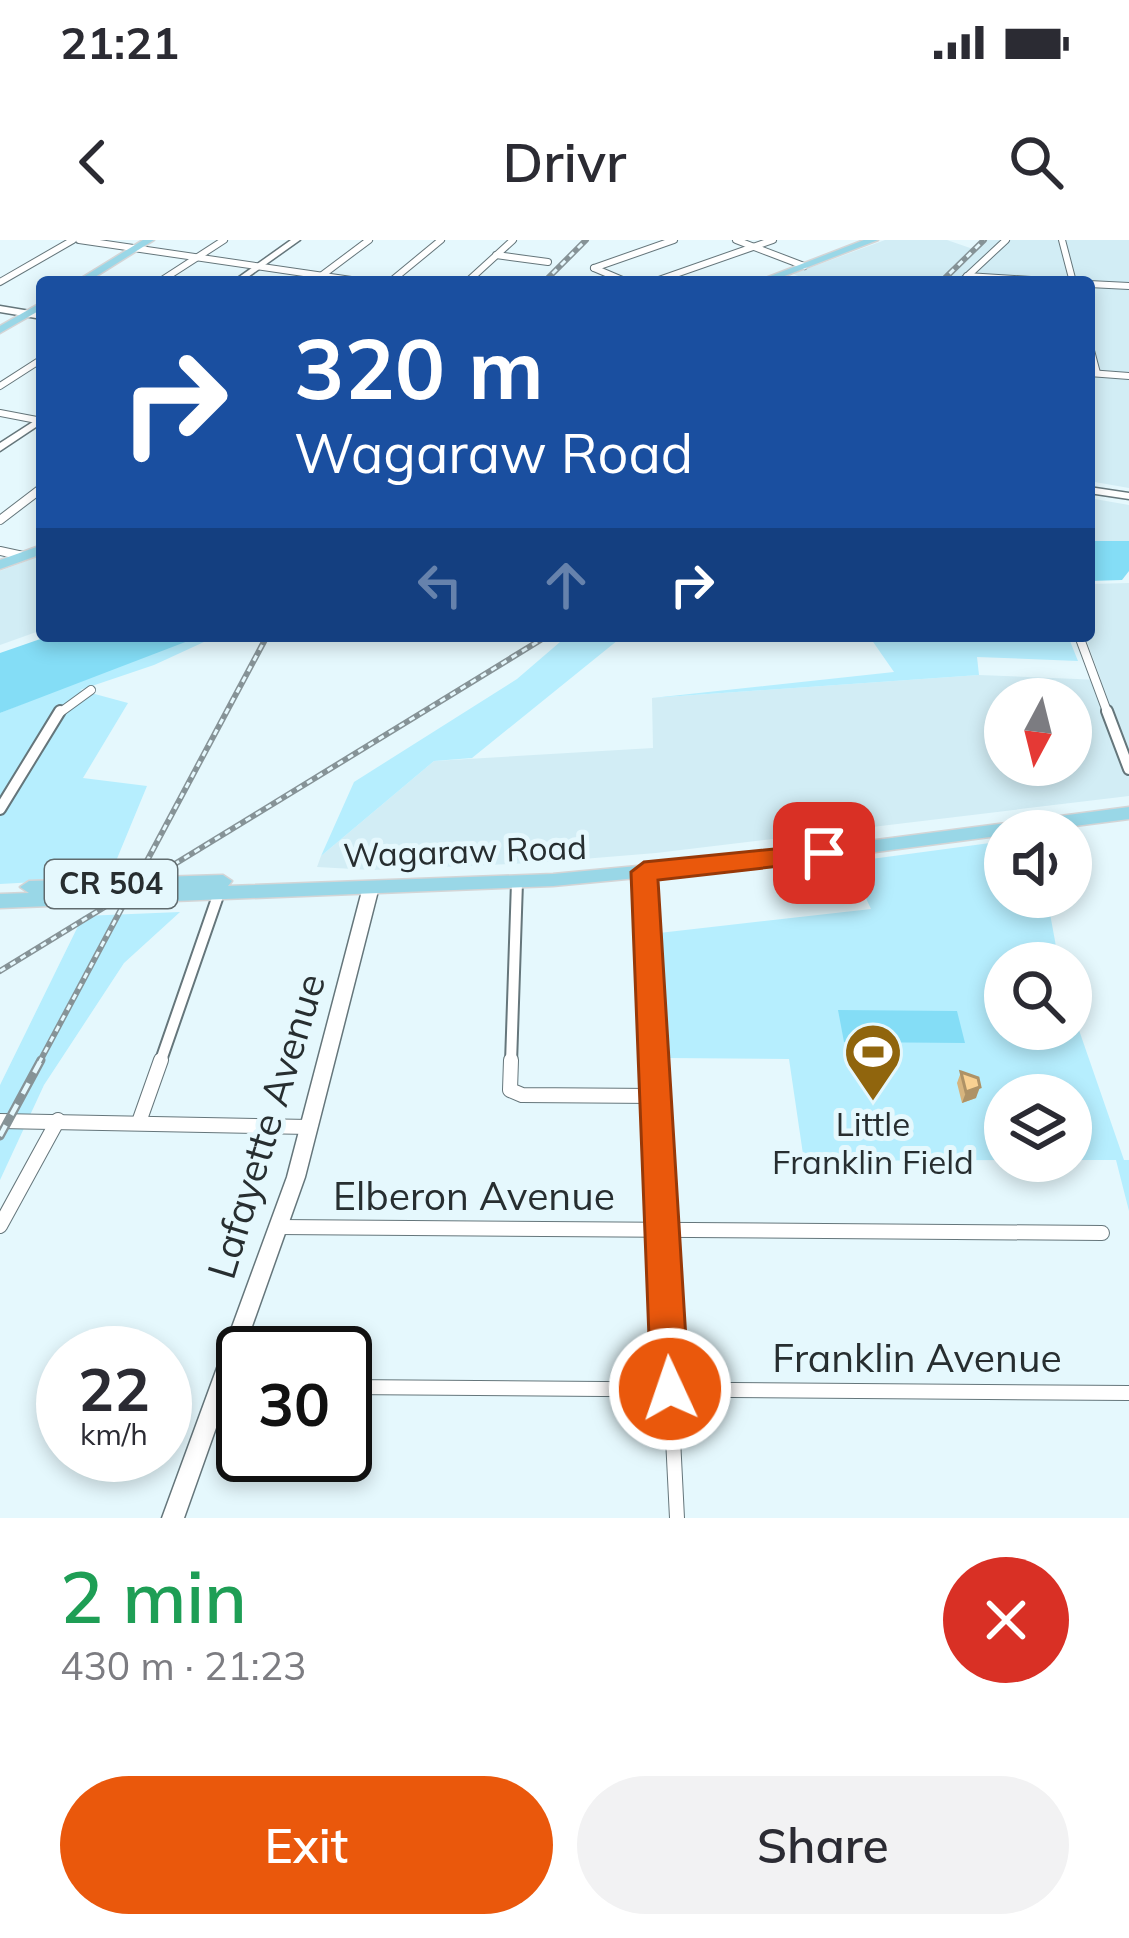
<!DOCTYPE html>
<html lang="en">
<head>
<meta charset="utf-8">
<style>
  :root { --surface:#fff; --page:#f2f2f3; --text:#2b2b33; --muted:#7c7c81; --accent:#ea580c }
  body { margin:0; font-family:Mulish,sans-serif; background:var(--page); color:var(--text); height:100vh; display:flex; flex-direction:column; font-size:45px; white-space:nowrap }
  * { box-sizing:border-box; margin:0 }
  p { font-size:39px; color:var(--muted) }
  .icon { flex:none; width:66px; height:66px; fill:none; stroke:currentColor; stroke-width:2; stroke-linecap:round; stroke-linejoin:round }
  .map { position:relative; height:1278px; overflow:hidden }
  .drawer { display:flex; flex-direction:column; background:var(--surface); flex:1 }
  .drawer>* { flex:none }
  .guide { position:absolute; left:36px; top:36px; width:1059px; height:366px; border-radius:12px; box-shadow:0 6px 18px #0003; background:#1a4fa0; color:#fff; overflow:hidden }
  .needle { width:78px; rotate:187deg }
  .tools { position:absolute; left:984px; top:438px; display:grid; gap:24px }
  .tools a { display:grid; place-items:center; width:108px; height:108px; border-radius:50%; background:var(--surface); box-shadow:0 6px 18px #0003; font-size:60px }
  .speed { position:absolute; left:36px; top:1086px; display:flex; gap:24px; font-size:60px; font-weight:700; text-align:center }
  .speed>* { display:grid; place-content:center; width:156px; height:156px; border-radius:50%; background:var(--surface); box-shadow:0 6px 18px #0003; line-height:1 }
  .speed small { font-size:30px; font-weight:400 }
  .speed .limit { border:6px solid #111; border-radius:18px; background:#fff; color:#111 }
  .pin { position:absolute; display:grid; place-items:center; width:102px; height:102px; color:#fff; margin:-51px; border-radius:24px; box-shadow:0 6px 18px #0006 }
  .me { position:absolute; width:132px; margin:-66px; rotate:357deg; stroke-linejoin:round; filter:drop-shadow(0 0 9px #0008) }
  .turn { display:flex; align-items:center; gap:42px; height:252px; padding:0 60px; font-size:54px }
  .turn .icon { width:156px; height:156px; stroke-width:2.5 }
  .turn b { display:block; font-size:84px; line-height:102px }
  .lanes { display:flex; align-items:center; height:114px; padding:0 60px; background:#0003; justify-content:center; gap:60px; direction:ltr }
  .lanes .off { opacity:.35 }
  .round { display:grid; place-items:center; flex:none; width:126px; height:126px; border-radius:63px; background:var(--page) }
  .summary { display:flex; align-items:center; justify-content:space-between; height:204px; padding:0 60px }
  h1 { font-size:72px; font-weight:600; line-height:90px; color:#1e9e55 }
  .primary-button { display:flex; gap:24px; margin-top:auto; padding:24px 60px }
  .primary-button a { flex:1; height:138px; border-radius:72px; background:var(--accent); color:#fff; font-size:48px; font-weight:600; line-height:138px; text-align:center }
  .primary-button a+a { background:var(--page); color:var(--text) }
  .status { display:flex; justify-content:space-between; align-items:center; height:84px; padding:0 60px; background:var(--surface); direction:ltr }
  .status svg { height:33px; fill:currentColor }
  header { display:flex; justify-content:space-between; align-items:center; height:156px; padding:0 60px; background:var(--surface); font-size:54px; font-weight:600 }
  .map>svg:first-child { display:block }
  .built { fill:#d2edf5; fill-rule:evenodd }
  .green { fill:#b6eefe }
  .water { fill:#84ddf6 }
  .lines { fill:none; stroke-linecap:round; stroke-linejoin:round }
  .street-far3-casing { stroke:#65767b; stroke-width:8 }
  .street-far2-casing { stroke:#65767b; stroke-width:10 }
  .street-far1-casing { stroke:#65767b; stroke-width:14 }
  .street-casing { stroke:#65767b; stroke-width:16 }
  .secondary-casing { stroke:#65767b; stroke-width:3 }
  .primary-casing { stroke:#d4d5d6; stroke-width:3 }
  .street-far3 { stroke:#fff; stroke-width:6 }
  .street-far2 { stroke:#fff; stroke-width:8 }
  .street-far1 { stroke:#fff; stroke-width:10 }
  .street { stroke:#fff; stroke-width:14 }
  .secondary { fill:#fff; fill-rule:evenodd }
  .primary { fill:#99d7e7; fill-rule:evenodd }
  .rail-far1-casing { stroke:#869397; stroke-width:6 }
  .rail-casing { stroke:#869397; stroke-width:9 }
  .rail-far1 { stroke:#e5f8fd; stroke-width:3; stroke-dasharray:6; stroke-linecap:butt }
  .rail { stroke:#e5f8fd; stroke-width:4.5; stroke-dasharray:12; stroke-linecap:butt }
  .wall { fill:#d6b47e }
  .shaded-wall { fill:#ae9266 }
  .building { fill:#f9d192; stroke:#ae9266; stroke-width:3 }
  .route { fill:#ea580c; stroke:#983908; stroke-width:3 }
  .labels { text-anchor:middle; stroke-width:10; stroke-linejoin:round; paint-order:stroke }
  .shield { fill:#e5f8fd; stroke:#606b6e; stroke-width:3 }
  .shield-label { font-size:30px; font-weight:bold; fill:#272e30 }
  .street-label { font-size:33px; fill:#272e30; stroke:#e5f8fd }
  .poi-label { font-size:33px; fill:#272e30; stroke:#e5f8fd }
  .near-street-label { font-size:39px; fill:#272e30; stroke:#e5f8fd }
</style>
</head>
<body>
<div class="status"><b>21:21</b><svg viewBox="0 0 49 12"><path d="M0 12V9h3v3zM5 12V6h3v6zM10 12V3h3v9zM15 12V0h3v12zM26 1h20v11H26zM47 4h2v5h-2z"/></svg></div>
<header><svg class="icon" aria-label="back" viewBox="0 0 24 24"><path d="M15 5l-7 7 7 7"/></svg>Drivr<svg class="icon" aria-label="search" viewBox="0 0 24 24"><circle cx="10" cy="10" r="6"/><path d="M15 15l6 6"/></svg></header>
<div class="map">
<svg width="1129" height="1278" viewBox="0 0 1129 1278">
  <rect width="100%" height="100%" fill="#e5f8fd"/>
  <g class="built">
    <path d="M885 0H947L973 9 984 0H1129V248L1089 241V42H814L793 34Z"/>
    <path d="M1089 258 1129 265V301H1089Z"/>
    <path d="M42 315V390L0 405V331Z"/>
    <path d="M1129 343V556L656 613 534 623 372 630 317 627 321 616 434 521 653 508 652 458 979 435 1101 440 1085 396H1089V344ZM1005 459H1071V525H1005Z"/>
  </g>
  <g class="green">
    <path d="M201 396H217L154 425 80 450 128 463 83 538 147 546 109 638 0 644V473L149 412Z"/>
    <path d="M567 396H623L472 518 434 521 321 616 354 542 517 439Z"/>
    <path d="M869 396H1068L1078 421 977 417 979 435 652 458 894 432Z"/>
    <path d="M1005 601V657H1047L1059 723H1005V789H1071V767L1124 920H1129V971L1116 920H1071V855H1005V920L804 921 789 819 667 818 659 693 871 669 849 622Z"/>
    <path d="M180 672 124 723 44 845 0 940V845L83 676Z"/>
  </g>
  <g class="water">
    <path d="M1089 301H1129V331L1122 340 1089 341Z"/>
    <path d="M49 396H201L0 473V413Z"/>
    <path d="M838 770 957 771 965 803 844 802Z"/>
  </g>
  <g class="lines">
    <g class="street-far3-casing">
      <g id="street-far3">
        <path d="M79 0 365 42"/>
        <path d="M736 0 804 26"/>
        <path d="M1062 0 1073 42"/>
        <path d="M496 15 548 22"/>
        <path d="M594 28 674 0"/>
        <path d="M594 28 627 42"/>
        <path d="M967 36 1061 42"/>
        <path d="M0 42 73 0"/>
        <path d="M159 42 224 0"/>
        <path d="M313 42 369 0"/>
        <path d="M390 42 441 0"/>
        <path d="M467 42 513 0"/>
        <path d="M653 42 773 0"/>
        <path d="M961 42 1006 0"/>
        <path d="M1089 44 1129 46"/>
        <path d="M1089 103 1097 133"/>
        <path d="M1089 133 1129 136"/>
        <path d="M0 146 42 119"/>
        <path d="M0 173 42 181"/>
      </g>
    </g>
    <g class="street-far2-casing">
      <g id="street-far2">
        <path d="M0 280 42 248"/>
        <path d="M0 311 23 316"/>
        <path d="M1079 396 1108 474"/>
        <path d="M58 474 91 450"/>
      </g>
    </g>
    <g class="street-far1-casing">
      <g id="street-far1">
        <path d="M1107 471 1129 529"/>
        <path d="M0 569 60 471"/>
        <path d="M644 632 654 823"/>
        <path d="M160 823 220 650"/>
        <path d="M511 823 517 642"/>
      </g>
    </g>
    <g class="street-casing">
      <g id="street">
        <path d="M511 820 510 850 522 855 655 856"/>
        <path d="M654 820 677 1278"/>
        <path d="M0 881 310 887"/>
        <path d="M139 882 161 820"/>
        <path d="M0 986 58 880"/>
        <path d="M278 987 1102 993"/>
        <path d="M220 1146H243"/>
        <path d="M345 1147 1129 1153"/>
      </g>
    </g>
    <g class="secondary-casing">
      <g id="secondary">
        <path d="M291 0H300L241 42H232Z"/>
        <path d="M0 66 42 73V79L0 72Z"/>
        <path d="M42 176V183L0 211V203Z"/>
        <path d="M1089 247 1129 253V259L1089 253Z"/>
        <path d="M371 642 379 647 305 937 184 1278H162L287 937 363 647Z"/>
      </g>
    </g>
    <g class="primary-casing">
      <g id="primary">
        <path d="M143 0H154L87 42H75Z"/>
        <path d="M864 0H878L769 42H755Z"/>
        <path d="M42 62V69L0 93V86Z"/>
        <path d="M42 305V314L0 329V320Z"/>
        <path d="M1129 567V579L1036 591H1005V595L784 624 553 646 0 668V654L29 653 20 647 29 641 223 635 232 641 228 646 553 634 784 612Z"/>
      </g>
    </g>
    <use href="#street-far3" class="street-far3"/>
    <use href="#street-far2" class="street-far2"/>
    <use href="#street-far1" class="street-far1"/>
    <use href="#street" class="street"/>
    <use href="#secondary" class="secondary"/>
    <use href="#primary" class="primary"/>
    <g class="rail-far1-casing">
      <g id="rail-far1">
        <path d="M544 42 586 0"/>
        <path d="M941 42 984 0"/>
        <path d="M0 731 547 396"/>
        <path d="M39 823 267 396"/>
      </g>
    </g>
    <g class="rail-casing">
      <path id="rail" d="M0 896 41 820"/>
    </g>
    <use href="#rail-far1" class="rail-far1"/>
    <use href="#rail" class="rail"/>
  </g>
  <path class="wall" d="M961 832 976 858 962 863 957 843Z"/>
  <path class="shaded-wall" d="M980 847 976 858 962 863 966 852Z"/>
  <path class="building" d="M961 832 978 838 980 847 966 852Z"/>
  <path class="route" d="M824 604 833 607 837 613 833 620 658 640 689 1149 684 1162 670 1168 657 1162 651 1149 631 632 644 622Z"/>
  <defs>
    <g id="stadium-pin" transform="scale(3)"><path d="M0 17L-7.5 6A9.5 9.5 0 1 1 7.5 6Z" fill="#90650d" stroke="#e5f8fd"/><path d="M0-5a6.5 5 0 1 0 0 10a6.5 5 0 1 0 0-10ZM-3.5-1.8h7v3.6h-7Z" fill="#fff"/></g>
  </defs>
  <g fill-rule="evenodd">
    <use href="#stadium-pin" x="873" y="812"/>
  </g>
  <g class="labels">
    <rect class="shield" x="45" y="620" width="132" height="48" rx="9"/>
    <g class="shield-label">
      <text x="111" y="654">CR 504</text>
    </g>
    <g class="street-label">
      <text transform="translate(465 611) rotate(-2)" y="12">Wagaraw Road</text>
    </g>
    <g class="poi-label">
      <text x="873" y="896">Little<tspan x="873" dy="38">Franklin Field</tspan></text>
    </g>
    <g class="near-street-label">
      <text transform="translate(266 886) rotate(-73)" y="14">Lafayette Avenue</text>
      <text x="474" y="970">Elberon Avenue</text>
      <text x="917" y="1132">Franklin Avenue</text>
    </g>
  </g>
</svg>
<div class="tools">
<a><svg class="needle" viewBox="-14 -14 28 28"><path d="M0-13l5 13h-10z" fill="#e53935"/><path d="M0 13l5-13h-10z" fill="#7c7c81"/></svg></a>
<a><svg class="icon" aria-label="sound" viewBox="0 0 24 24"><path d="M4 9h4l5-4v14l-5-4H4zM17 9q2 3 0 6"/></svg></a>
<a><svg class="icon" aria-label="search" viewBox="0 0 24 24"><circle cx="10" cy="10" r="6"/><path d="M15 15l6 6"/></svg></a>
<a><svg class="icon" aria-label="layers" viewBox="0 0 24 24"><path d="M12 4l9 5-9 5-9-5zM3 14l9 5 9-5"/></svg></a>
</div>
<div class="speed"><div>22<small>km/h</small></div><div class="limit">30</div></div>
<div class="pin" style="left:824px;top:613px;background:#d93025"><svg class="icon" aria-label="arrive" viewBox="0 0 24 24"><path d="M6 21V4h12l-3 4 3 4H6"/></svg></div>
<svg class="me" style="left:670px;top:1149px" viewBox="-20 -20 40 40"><circle r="17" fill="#ea580c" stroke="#fff" stroke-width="3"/><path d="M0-11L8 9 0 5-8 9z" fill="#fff"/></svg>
<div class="guide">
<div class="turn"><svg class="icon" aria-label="right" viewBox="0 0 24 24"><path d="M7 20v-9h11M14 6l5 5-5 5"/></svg><div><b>320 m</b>Wagaraw Road</div></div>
<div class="lanes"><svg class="icon off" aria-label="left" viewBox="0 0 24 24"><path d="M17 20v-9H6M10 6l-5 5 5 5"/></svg><svg class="icon off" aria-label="ahead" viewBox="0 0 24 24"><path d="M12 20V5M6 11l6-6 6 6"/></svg><svg class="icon" aria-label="right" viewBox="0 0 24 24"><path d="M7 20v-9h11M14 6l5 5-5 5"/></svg></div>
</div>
</div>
<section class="drawer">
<div class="summary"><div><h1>2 min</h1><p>430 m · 21:23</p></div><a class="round" style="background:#d93025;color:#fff"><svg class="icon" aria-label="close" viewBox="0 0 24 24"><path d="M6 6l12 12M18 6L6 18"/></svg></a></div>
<div class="primary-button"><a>Exit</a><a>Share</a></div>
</section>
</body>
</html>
